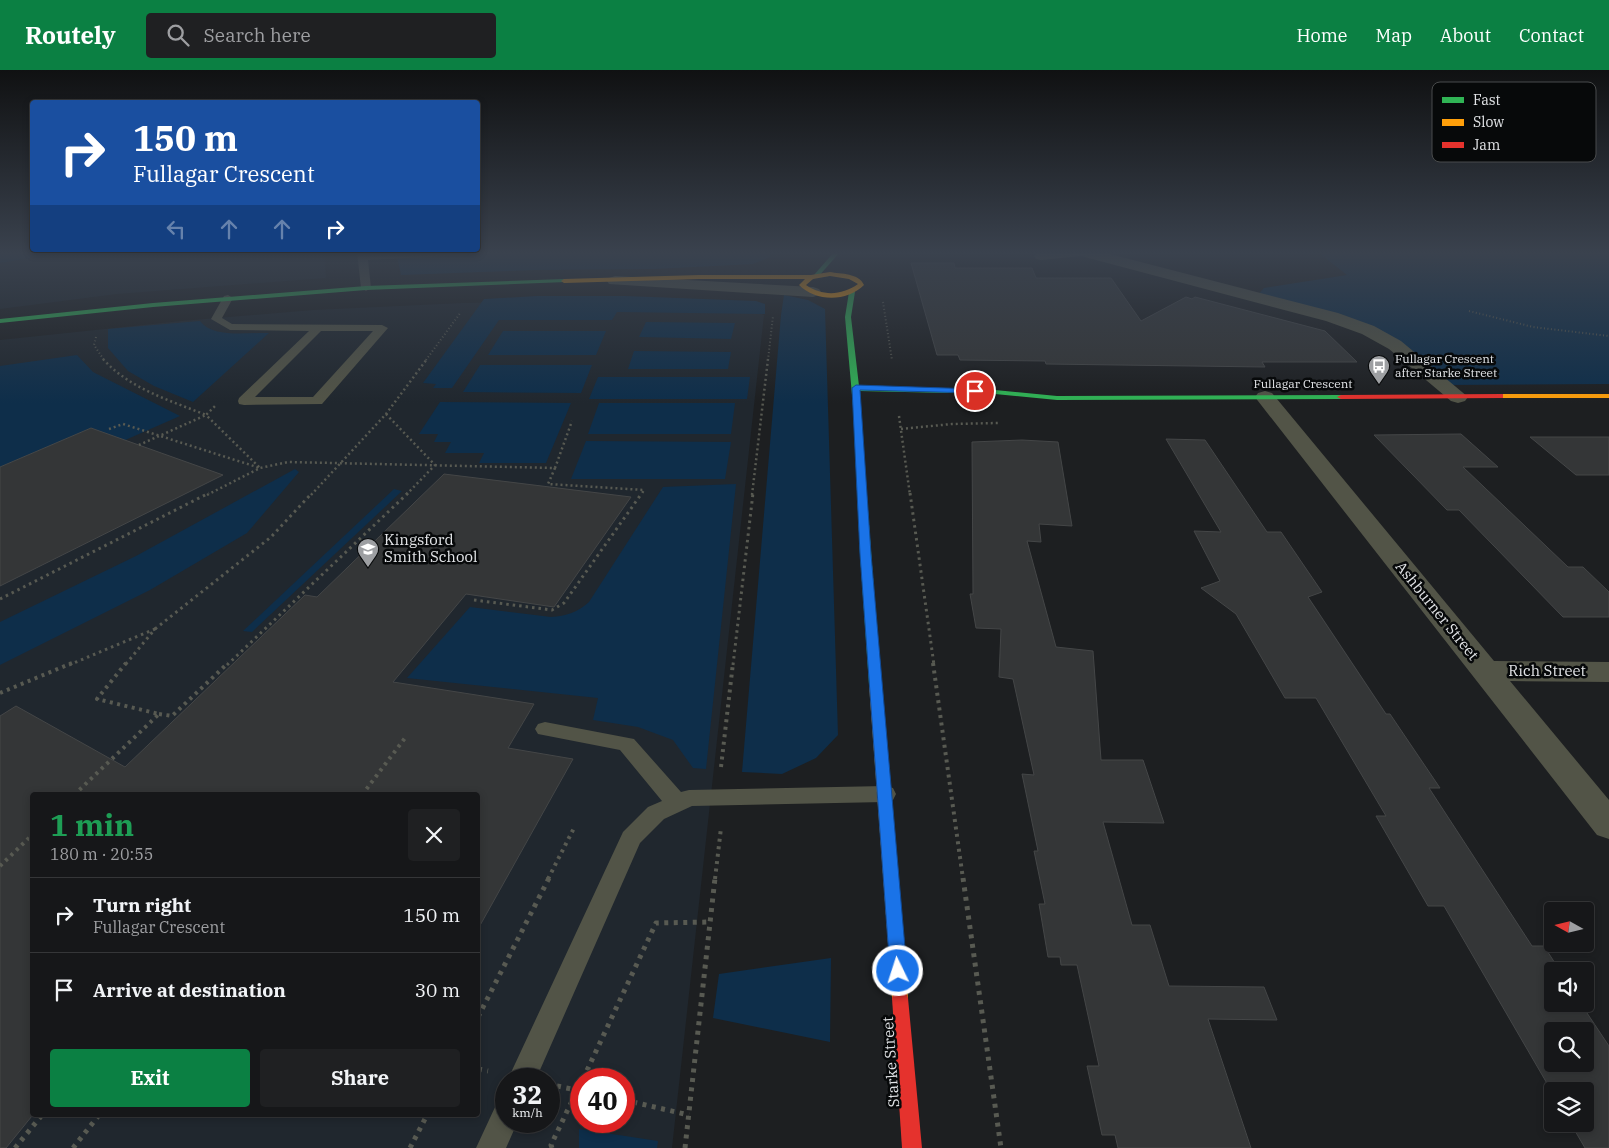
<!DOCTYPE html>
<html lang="en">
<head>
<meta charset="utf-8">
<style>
  :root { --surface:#161719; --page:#1f2022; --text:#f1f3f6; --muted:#9e9fa2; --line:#353638; --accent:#0b8043 }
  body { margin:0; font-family:"IBM Plex Serif",serif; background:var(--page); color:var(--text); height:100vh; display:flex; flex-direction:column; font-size:19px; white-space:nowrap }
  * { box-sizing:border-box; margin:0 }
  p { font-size:16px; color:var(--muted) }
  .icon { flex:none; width:28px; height:28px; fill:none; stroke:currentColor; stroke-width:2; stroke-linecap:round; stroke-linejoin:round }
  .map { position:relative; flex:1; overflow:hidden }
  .drawer { position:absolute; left:30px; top:722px; width:450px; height:325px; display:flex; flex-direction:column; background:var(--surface); border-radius:5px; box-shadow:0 2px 8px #0003,0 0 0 1px var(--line) }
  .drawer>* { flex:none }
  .top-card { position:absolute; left:30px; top:30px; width:450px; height:152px; border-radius:5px; box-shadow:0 2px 8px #0003,0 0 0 1px var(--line); background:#1a4fa0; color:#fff; overflow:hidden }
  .needle { width:32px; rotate:278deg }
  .fabs { position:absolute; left:1544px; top:832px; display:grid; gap:10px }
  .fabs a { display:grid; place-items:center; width:50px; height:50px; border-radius:5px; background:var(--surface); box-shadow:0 2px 8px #0003,0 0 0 1px var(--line); font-size:25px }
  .speed { position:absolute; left:495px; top:998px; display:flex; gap:10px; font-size:25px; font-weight:700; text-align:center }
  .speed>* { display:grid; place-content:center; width:65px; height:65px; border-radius:50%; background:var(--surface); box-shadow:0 2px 8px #0003,0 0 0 1px var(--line); line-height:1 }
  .speed small { font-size:12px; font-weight:400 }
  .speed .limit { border:8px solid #d22; background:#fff; color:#111 }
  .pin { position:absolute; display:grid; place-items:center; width:42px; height:42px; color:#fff; margin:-21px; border:2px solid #fff; border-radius:50%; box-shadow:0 1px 5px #0007 }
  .me { position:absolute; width:55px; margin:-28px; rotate:356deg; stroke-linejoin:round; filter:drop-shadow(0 0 4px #0008) }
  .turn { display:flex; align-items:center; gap:18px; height:105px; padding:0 20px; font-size:22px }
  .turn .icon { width:65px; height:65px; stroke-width:2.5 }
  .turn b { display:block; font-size:35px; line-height:42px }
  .lanes { display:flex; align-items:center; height:48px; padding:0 20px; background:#0003; justify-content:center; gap:25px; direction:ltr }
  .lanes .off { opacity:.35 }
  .round { display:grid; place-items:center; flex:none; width:52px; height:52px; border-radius:5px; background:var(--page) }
  .headline { display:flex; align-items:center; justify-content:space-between; height:85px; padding:0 20px }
  h1 { font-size:30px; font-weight:700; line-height:38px; color:#1e9e55 }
  .cta { display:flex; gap:10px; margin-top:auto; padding:10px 20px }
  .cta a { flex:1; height:58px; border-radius:5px; background:var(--accent); color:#fff; font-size:20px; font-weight:700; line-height:58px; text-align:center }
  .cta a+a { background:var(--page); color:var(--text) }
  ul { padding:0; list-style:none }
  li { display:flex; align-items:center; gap:15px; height:75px; padding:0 20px; border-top:1px solid var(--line) }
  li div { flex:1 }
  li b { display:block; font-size:19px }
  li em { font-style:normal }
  header { display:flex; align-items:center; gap:30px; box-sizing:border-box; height:70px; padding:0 25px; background:var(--accent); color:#fff }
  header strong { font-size:24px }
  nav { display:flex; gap:28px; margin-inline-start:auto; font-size:18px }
  .search { width:350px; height:45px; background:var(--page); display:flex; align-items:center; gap:12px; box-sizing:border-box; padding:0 18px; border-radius:5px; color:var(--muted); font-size:19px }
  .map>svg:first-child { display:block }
  .built { fill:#20272e; fill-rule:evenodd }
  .green { fill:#0e2e4a }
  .building { fill:#343637; stroke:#444647; fill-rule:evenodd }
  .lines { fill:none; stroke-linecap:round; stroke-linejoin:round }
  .path-far4 { stroke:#585a52; stroke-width:2; stroke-dasharray:1 2.5; stroke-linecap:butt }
  .path-far3 { stroke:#585a52; stroke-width:2.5; stroke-dasharray:2 3; stroke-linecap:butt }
  .path-far2 { stroke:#585a52; stroke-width:3; stroke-dasharray:2.5 4; stroke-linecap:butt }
  .path-far1 { stroke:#585a52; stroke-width:4; stroke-dasharray:3 4.5; stroke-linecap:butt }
  .path { stroke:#585a52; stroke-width:5; stroke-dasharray:4 5.5; stroke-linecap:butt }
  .lane { fill:#525447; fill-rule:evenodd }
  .street { fill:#525447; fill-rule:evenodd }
  .fast { fill:#30b455; fill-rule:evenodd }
  .slow { fill:#ff9f0a; fill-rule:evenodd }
  .jam { fill:#e5322d; fill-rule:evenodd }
  .route { fill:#1a73e8; stroke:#114b97 }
  .labels { text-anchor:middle; stroke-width:5; stroke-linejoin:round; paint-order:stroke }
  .far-poi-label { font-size:12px; fill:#e2e4e7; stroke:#07090a; text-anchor:start }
  .far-street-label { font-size:12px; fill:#e2e4e7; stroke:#07090a }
  .poi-label { font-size:15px; fill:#e2e4e7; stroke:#07090a; text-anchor:start }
  .street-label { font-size:15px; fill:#e2e4e7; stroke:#07090a }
  .key { fill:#07090a; stroke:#494b4c; stroke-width:1 }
  .key-label { font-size:14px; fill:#e2e4e7 }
</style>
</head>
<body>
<header>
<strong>Routely</strong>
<div class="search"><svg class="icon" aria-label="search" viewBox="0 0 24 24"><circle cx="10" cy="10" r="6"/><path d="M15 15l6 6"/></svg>Search here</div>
<nav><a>Home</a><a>Map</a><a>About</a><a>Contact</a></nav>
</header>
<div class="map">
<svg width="1609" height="1078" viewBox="0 0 1609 1078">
  <rect width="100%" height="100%" fill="#1d1f21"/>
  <g class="built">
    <path d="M67 182H324L326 208 117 224 0 239V193Z"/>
    <path d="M596 230 746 237 764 245 672 1078H0V270L181 251 313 240 463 233ZM32 725H478V1045H32ZM506 1009H549V1051H506ZM581 1009H624V1051H581Z"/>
  </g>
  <g class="green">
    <path d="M0 182H67L0 193Z"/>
    <path d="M396 182H771L770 187 753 194 655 199 535 200 401 205Z"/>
    <path d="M1318 182H1609V314L1445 315 1368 260 1256 227 1264 218 1347 205Z"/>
    <path d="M784 225 808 230 825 239 838 665 816 688 782 704 742 702 781 245Z"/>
    <path d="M537 226H625L756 231 765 234V244L617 242 612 250H499L452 318H433L436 314 423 313 484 229Z"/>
    <path d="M200 251C213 269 249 262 269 263L193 332 154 316 128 301 108 278V259Z"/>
    <path d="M646 252 735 253 731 269 639 267Z"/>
    <path d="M503 261H606L596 285H488Z"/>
    <path d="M634 281 731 282 728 299H628Z"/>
    <path d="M77 285 93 302 180 346 0 425V296Z"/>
    <path d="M480 295H592L581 323 463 322Z"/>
    <path d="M598 307H750L747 329H589Z"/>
    <path d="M440 332 571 333 546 393H479L484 383H445L451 372H434L438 364H419Z"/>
    <path d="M599 333H735L731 364H588Z"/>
    <path d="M586 371 731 372 725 409H571Z"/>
    <path d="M295 399 299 402 247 463 150 520 0 595V552L136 486Z"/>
    <path d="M736 414 706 699 693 698 673 670 638 657 593 650 598 628 407 608 470 537 551 547C566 546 578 542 589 532L663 417Z"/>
    <path d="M394 419 402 421 252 562 243 561Z"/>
    <path d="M831 888 830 972 713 948 719 904Z"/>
    <path d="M579 1059 658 1071 657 1078H579Z"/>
  </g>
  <g class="building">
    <path d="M911 193H954L955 198H1032L1036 208H1111L1141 251 1186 227 1192 229 1195 227 1325 261 1357 292H1262L1265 297 1046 294 1045 291 960 290 958 285H937Z"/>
    <path d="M91 358 223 405 0 516V397Z"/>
    <path d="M1461 364 1498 397H1463L1568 497H1583L1609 522V547H1563L1459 440H1447L1374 365Z"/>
    <path d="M1530 367H1609V405H1576Z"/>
    <path d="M1166 369 1205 370 1267 462H1281L1322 522 1308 527 1386 644H1390L1440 718H1429L1532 876H1544L1560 901H1552V934H1581L1609 976V1078H1585L1571 1054H1585V1021L1552 1022 1444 836H1428L1376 746H1386L1316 628H1285L1236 544 1201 518 1220 511 1194 461 1221 462ZM1552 961H1585V994H1552Z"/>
    <path d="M1022 370 1058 372 1072 456 1039 454 1041 472 1027 471 1056 577 1093 581 1101 690H1143L1164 753 1103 752 1132 855H1150L1169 916 1264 917 1277 950 1208 949 1251 1078H1118L1115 1065H1102L1087 996H1099L1077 895H1061L1060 887H1048L1039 834H1045L1034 781H1038L1022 704 1034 705 1013 609 999 607 1001 559 976 558 970 524H973L972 372Z"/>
    <path d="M444 404 631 427 554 537 466 524 393 612 534 634 508 678 573 689 478 859V725H32V1046L6 1078H0V646L16 636 125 697 305 525 317 527Z"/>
  </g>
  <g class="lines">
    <g class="path-far4">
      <path d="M883 232 892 290"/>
      <path d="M1469 241 1533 257 1609 266"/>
      <path d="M96 267 94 275 104 290"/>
      <path d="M426 290 461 242"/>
      <path d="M768 290 773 246"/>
    </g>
    <g class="path-far3">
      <path d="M103 289C130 319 169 330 206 345L139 375"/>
      <path d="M386 344 435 395 406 425"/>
      <path d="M899 346 910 425"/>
      <path d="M109 359 123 354 260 398 206 345 216 335"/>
      <path d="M901 359 952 354 998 353"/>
      <path d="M555 398 548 414 644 420 641 425"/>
      <path d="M207 425 260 398 288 392 555 398 572 351"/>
      <path d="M311 425 386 344 427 289"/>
      <path d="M752 425 768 289"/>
    </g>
    <g class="path-far2">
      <path d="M910 423 934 595"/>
      <path d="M0 529 209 423"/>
      <path d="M474 530 552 540 564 533 642 423"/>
      <path d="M155 559 271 467 312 423"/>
      <path d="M69 595 155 559 125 595"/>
      <path d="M227 595 408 423"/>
      <path d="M733 595 753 423"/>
    </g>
    <g class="path-far1">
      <path d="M933 593 963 809"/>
      <path d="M0 623 72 593"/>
      <path d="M159 644 172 646 228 593"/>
      <path d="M721 697 733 593"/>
      <path d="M74 725 159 644 97 629 126 593"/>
      <path d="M362 725 405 668"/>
      <path d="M0 796 32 765"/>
      <path d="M548 809 575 756"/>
      <path d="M715 809 721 758"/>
    </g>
    <g class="path">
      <path d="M963 808 1001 1078"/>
      <path d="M478 947 549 808"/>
      <path d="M478 999 488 1001"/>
      <path d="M583 1009 656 853 710 852"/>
      <path d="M557 1016 581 1021"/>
      <path d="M624 1030 689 1045"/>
      <path d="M15 1078 42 1045"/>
      <path d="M73 1078 99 1045"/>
      <path d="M410 1078 427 1045"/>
      <path d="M552 1078 551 1075 581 1012"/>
      <path d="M685 1078 715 808"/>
    </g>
    <g class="lane">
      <path d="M357 182H367V184L472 182 467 185 368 190 371 218 366 221 361 218Z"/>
      <path d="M228 225 233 228 222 248 232 254 382 255 388 258 322 334 244 335 239 334 238 331 239 328 309 261 230 260 211 249 224 226ZM321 261H373L313 327H255Z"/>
      <path d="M545 652 634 669 681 722 689 720 885 716 893 718 896 724 893 730 885 732 692 736 664 749 640 773 536 1009H508L623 762 648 737 662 731 620 680 538 664 535 659 538 654Z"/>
      <path d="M506 1031V1051H518L506 1078H476L496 1035Z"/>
    </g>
    <g class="street">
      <path d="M1038 182H1102L1338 243 1374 256 1401 271 1468 327 1465 331 1458 333 1451 331 1389 279 1362 264 1326 251 1081 186 1041 190 1036 189 1034 186Z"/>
      <path d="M615 206 813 217 819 219 821 222 819 225 813 227 609 214 607 211 609 208Z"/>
      <path d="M1265 321 1272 323 1494 591 1609 592V612L1510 611 1609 730V769L1597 765 1258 331 1255 327 1258 323Z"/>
    </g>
    <g class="fast">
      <path d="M834 182H840L818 207H814V205Z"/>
      <path d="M564 209 567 211 566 212 366 220 153 237 0 253V249L153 233 366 216Z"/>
      <path d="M852 220 855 222 851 247 859 316 995 320 1057 326 1341 325 1345 327 1341 329 1057 330 995 324 859 321 881 614 879 617H871L869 614 860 484 853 336 845 247 849 222Z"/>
    </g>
    <g class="slow">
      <path d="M830 202C841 204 859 203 864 215 847 232 816 232 799 215L805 209H699L564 213 561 211 564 209 699 205H811ZM830 206 849 209 858 214C841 226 822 226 806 215L813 209Z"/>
      <rect x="1497" y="324" width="112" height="4"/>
      <path d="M875 610 879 611 881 614 908 928 906 933 900 936 894 933 892 928 869 614 871 611Z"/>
    </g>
    <g class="jam">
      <path d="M1500 324H1503V328L1341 329 1337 327 1341 325Z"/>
      <path d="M900 920 906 923 908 928 922 1078H902L892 928 894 923Z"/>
    </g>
  </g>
  <linearGradient id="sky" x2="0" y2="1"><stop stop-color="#101112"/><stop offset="0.55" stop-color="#3a424e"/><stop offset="1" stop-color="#3a424e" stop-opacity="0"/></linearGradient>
  <rect width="1609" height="333" fill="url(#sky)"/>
  <path class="route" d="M856 315 975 319 979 321 975 323 860 320 871 484 907 901 904 906 898 908 893 906 890 901 860 484 852 318Z"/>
  <defs>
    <g id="bus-pin" transform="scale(1.125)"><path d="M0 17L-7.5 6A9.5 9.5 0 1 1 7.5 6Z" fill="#9d9fa2" stroke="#07090a"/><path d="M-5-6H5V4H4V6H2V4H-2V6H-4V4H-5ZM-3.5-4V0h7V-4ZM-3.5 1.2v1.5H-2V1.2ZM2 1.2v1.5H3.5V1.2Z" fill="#fff"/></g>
    <g id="school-pin" transform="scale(1.125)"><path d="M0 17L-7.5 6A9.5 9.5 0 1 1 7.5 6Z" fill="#9d9fa2" stroke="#07090a"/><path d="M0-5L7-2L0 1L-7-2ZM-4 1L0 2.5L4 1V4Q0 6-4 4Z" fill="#fff"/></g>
  </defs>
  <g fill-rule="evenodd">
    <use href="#bus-pin" x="1379" y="296"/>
    <use href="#school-pin" x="368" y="479"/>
  </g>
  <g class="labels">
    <g class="far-poi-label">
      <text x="1395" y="293">Fullagar Crescent<tspan x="1395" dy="14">after Starke Street</tspan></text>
    </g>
    <g class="far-street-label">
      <text x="1303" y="318">Fullagar Crescent</text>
    </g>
    <g class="poi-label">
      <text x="384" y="475">Kingsford<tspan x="384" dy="17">Smith School</tspan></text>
    </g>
    <g class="street-label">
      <text transform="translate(1437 541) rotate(51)" y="5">Ashburner Street</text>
      <text x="1547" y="606">Rich Street</text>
      <text transform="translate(891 992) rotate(-94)" y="5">Starke Street</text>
    </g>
  </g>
  <rect x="1432" y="12" width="164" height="80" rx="8" class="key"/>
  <rect x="1442" y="27" width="22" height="6" fill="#30b455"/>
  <rect x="1442" y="49" width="22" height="7" fill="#ff9f0a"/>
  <rect x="1442" y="72" width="22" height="6" fill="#e5322d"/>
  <g class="key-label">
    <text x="1473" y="35">Fast</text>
    <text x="1473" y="57">Slow</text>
    <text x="1473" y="80">Jam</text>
  </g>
</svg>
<div class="fabs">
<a><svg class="needle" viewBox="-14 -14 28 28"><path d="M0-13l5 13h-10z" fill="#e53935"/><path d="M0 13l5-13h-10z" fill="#9e9fa2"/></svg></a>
<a><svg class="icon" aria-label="sound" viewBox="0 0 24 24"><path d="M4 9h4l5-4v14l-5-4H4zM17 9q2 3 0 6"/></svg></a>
<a><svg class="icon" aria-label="search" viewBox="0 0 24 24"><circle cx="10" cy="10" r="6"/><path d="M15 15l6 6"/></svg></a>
<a><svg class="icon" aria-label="layers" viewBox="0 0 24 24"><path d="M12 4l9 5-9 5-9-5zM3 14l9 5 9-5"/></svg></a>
</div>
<div class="speed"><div>32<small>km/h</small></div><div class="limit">40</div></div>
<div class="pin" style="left:975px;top:321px;background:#d93025"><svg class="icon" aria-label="arrive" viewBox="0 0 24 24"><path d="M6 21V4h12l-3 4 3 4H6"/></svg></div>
<svg class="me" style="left:898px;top:901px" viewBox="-20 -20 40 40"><circle r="17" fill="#1a73e8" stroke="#fff" stroke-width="3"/><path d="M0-11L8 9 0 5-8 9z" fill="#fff"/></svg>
<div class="top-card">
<div class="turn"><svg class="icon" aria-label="right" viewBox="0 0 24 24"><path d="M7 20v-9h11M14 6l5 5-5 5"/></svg><div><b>150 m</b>Fullagar Crescent</div></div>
<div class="lanes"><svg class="icon off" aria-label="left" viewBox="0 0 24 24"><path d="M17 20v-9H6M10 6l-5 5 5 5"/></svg><svg class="icon off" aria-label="ahead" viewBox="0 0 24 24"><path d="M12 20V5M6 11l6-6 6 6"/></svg><svg class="icon off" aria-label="ahead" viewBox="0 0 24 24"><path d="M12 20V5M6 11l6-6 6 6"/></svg><svg class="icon" aria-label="right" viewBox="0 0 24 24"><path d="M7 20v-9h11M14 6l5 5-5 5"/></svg></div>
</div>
<section class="drawer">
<div class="headline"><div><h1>1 min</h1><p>180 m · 20:55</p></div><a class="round"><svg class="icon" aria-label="close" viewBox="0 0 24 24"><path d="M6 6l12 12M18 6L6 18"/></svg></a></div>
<ul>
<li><svg class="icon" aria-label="right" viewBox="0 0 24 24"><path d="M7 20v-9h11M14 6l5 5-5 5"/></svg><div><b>Turn right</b><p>Fullagar Crescent</p></div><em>150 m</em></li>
<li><svg class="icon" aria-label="arrive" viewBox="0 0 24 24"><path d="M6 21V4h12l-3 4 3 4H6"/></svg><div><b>Arrive at destination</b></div><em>30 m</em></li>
</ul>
<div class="cta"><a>Exit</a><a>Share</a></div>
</section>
</div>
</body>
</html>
